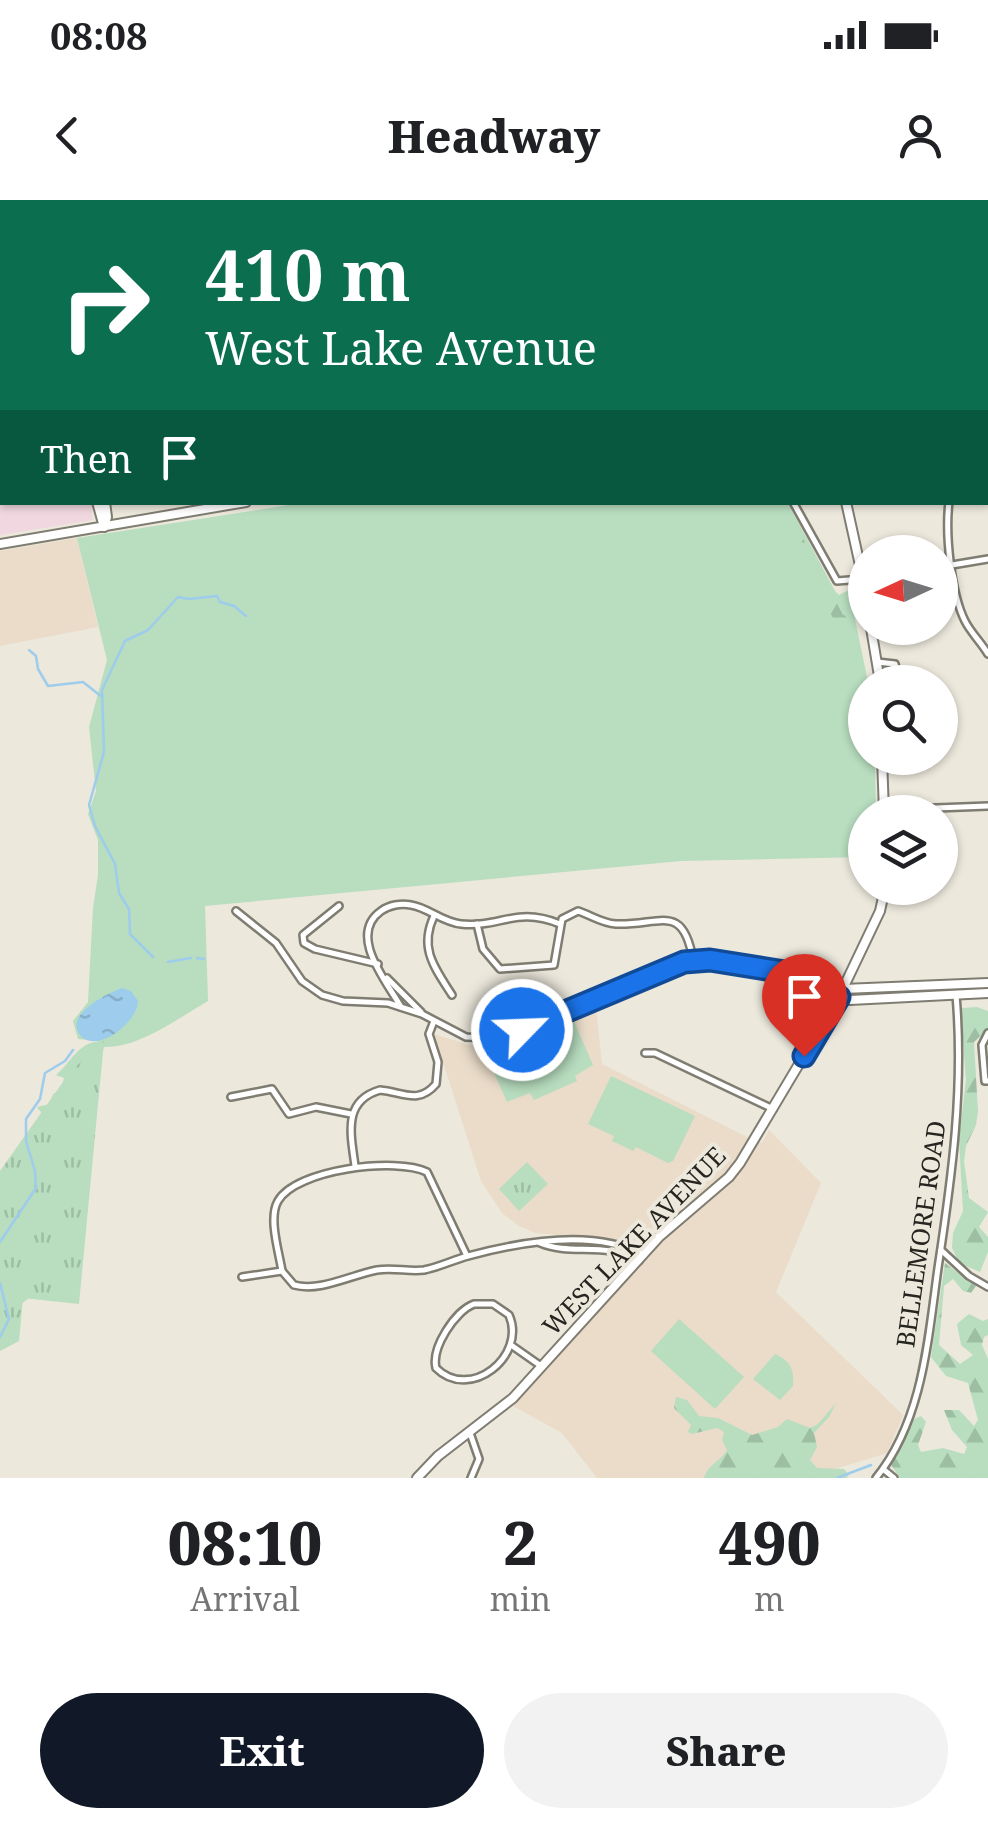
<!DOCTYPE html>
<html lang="en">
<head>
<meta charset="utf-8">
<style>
  :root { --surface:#fff; --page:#f2f2f2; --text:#202124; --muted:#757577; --accent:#111827 }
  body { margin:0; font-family:"Noto Serif",serif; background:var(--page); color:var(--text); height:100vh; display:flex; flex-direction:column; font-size:38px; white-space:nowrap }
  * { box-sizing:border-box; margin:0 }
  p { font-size:32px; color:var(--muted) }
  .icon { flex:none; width:55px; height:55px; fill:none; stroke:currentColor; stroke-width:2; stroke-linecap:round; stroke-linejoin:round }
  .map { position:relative; height:1278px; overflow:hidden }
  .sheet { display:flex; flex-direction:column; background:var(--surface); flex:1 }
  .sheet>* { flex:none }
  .guide { position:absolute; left:0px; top:0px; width:990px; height:305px; box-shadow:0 2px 8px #0004; background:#0b6e4f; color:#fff; overflow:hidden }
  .needle { width:65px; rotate:266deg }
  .fabs { position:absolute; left:848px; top:335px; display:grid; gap:20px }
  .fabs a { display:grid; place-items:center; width:110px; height:110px; border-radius:50%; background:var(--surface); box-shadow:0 2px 8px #0004; font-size:50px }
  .pin { position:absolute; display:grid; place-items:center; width:85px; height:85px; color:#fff; margin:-102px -42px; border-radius:50% 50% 50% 0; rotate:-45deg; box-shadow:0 0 10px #0007 }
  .pin .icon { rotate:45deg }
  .me { position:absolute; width:110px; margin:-55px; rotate:66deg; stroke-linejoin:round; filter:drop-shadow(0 0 8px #0008) }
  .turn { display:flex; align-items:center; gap:35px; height:210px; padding:0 40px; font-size:45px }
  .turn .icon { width:130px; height:130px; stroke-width:2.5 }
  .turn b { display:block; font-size:70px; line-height:85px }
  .then { display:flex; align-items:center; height:95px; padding:0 40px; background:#0003; gap:20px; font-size:38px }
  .eta { display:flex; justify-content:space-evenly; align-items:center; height:170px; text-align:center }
  .eta b { font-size:60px; font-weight:800; line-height:70px }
  .action { display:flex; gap:20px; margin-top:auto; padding:20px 40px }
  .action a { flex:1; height:115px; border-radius:60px; background:var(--accent); color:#fff; font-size:40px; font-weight:800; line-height:115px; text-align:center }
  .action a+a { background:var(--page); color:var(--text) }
  .status { display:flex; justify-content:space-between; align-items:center; height:70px; padding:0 50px; background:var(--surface); direction:ltr }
  .status svg { height:28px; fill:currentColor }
  header { display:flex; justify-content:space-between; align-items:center; height:130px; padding:0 40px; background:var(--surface); font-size:45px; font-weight:800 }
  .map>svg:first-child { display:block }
  .commercial { fill:#f0d7e0 }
  .education { fill:#eadcc9 }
  .grass { fill:#b8ddbf }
  .forest { fill:url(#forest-firs) }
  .park { fill:url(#park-tufts) }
  .water { fill:url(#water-ripples) }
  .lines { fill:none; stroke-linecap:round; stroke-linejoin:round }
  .stream { stroke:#9dccec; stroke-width:2.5 }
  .street-casing { stroke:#7f7c71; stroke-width:10 }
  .secondary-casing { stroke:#7f7c71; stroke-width:12 }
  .primary-casing { stroke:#7f7c71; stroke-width:12 }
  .street { stroke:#fff; stroke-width:5 }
  .secondary { stroke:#fff; stroke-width:8 }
  .primary { stroke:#fff; stroke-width:8 }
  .route-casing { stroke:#114b97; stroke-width:25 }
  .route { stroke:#1a73e8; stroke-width:18 }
  .labels { text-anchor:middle; stroke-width:8; stroke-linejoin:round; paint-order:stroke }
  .street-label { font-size:25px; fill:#262520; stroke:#ece8dc }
</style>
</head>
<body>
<div class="status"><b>08:08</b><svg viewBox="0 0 49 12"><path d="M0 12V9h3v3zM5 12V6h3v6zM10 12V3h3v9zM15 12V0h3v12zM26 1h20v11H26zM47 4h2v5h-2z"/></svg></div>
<header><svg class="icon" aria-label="back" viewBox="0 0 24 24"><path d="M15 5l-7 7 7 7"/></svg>Headway<svg class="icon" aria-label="person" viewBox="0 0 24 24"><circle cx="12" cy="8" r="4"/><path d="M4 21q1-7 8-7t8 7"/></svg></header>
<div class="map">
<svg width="988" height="1278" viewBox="0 0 988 1278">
  <defs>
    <pattern id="forest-firs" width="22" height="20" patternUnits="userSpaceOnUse" patternTransform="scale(2.5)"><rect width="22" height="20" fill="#b8ddbf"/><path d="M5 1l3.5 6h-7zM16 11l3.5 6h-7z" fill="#9ebea4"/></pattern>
    <pattern id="park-tufts" width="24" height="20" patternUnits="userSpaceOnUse" patternTransform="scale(2.5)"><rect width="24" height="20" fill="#b8ddbf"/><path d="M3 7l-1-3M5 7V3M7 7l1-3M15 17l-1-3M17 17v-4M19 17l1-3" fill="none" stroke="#9ebea4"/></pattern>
    <pattern id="water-ripples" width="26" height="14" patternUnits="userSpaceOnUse" patternTransform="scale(2.5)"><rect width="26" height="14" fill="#9dccec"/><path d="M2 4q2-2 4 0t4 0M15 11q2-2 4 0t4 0" fill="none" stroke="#87afca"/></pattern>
  </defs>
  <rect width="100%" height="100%" fill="#ece8dc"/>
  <path class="commercial" d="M0 253 2 302 91 303 93 320 0 335Z"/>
  <g class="education">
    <path d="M77 338 98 427 0 446V351Z"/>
    <path d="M596 808 602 864 751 939 762 943 769 930 821 983 776 1092 903 1215 887 1253 806 1278H597L562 1233 511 1205 654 1052 612 1040 535 1033 519 1026 502 1013 481 981 434 834 469 845 513 844Z"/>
  </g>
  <g class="grass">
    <path d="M302 303H788L835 391 839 395 849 390 868 482H865V558H875L876 612H865V657L681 661 205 706 208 801C177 819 139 848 104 847L34 1094 20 1105 0 1048 43 915 37 907 50 904 53 894 61 890 64 878 56 875C72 861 77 844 99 841L78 839 73 821 88 802 93 708 98 675V640L88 614 96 591 89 527 107 460 77 338Z"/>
    <path d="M573 819 593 865 575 876 577 881 534 900 530 893 507 902 487 857 544 829 546 831Z"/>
    <path d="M611 876 695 916 673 961 668 963 636 947 633 951 612 941 614 936 588 924Z"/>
    <path d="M679 1119 744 1177 715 1209 651 1151Z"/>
    <path d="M775 1154C791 1161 794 1170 793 1186L780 1200 753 1179Z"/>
  </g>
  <g class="forest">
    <path d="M783 319 794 321 843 415 849 416 865 493V538L836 424Z"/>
    <path d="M977 807 988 811V829L974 842 978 911 976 925 966 946 964 961 969 998 988 1012 979 1027 988 1037V1052L980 1072 959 1063 952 1048 953 1033 963 1011 959 940 966 880 961 814 962 808Z"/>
    <path d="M945 1063 976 1086 971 1093 963 1091 953 1079 944 1086 939 1145 960 1164 973 1155 961 1145 957 1124 969 1114 983 1121 988 1119V1135L984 1137 982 1145 988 1159V1278H900L891 1265 914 1219 921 1216 926 1222 918 1245 921 1252 943 1248 964 1254 967 1247 952 1230 944 1210H959L974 1226 978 1220 968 1183 946 1176 931 1157Z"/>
    <path d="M676 1197 687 1200 699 1216 718 1218 752 1235 778 1227 787 1219 810 1228 818 1224 836 1203 829 1217 814 1233 817 1247 810 1260 817 1268 844 1269 849 1275 846 1278H704C708 1264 720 1262 727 1250L722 1240 724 1232 717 1228 692 1234 688 1232 691 1225 674 1208Z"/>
  </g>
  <g class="park">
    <path d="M104 841 79 1104 23 1098 19 1141 0 1151V971L70 872Z"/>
    <path d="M527 962 548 984 519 1011 499 989Z"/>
  </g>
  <path class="water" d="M122 788 131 791 138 801C138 822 96 855 80 835 64 814 108 793 122 788Z"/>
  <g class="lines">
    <g class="stream">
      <path d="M0 0 2 17"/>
      <path d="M29 450 36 456 38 469 48 486 83 482 102 497"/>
      <path d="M153 757 130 734 129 709 119 693 115 664 95 626 89 605 104 552 102 490 125 441 148 430 178 397 189 399 217 396 220 402 234 406 246 416"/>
      <path d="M197 758 204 759"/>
      <path d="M168 762 191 758"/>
      <path d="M0 1042 36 988 35 971 26 941V919L40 899 45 873 65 861 73 850"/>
      <path d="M0 1083 9 1119 0 1137"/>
      <path d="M837 1278 871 1265"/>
    </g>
    <g class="street-casing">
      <g id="street">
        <path d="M43 0V2"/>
        <path d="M91 0 92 2"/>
        <path d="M334 0 335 2"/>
        <path d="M739 2 740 0"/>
        <path d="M793 302 837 381 862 379"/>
        <path d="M949 302C945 334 951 393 965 421 971 433 981 442 988 454"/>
        <path d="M940 367 988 359"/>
        <path d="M877 462 895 464 900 482"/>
        <path d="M884 610 988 606"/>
        <path d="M339 706 303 735 304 743 315 749 378 764"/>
        <path d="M236 711 276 743 302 781 322 795 343 801 388 803 422 814 466 837 494 838 513 834 661 769 693 760 723 762 791 773 824 787 839 797"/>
        <path d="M434 716C419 748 434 767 452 795"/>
        <path d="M477 724 483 749 500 769 554 765 562 719 578 711C591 715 601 723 616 724 659 726 683 701 693 760"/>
        <path d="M387 778 421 812"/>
        <path d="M824 787 843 789"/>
        <path d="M401 807C387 782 347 735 381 711 389 705 401 703 411 705 429 708 442 722 461 724 501 728 516 706 560 724"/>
        <path d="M988 833 982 845 985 881H988"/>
        <path d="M645 853H655L773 909"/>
        <path d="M231 897 272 889 289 914 316 907 351 914"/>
        <path d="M355 966C351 935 342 901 380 890 403 892 418 905 436 884L438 862 429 834 434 821"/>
        <path d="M540 1043C571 1056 606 1041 639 1061"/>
        <path d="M941 1050 969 1076 988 1087"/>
        <path d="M282 1071 294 1085C320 1092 351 1075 377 1070 393 1067 408 1072 424 1070 439 1067 453 1060 468 1056 520 1042 594 1028 643 1055"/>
        <path d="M282 1071C279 1052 268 1018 278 1001 296 969 397 957 427 972L467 1056"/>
        <path d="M242 1077 282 1071"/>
        <path d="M474 1104H493L509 1115C527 1156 470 1202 436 1168 431 1148 455 1111 474 1104Z"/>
        <path d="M511 1145 541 1166"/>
        <path d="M470 1233 479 1259 471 1278"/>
        <path d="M883 1269 894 1278"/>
        <path d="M876 1278C923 1220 928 1139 938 1068 952 976 964 888 956 795"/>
      </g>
    </g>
    <g class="secondary-casing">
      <g id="secondary">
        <path d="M614 0V2"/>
        <path d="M832 2V0"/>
        <path d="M0 188 2 189"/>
        <path d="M97 302 104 327"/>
        <path d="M846 302 865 388"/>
        <path d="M104 327 107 317 105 302"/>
        <path d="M871 428 880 482"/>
        <path d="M882 558 884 612"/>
        <path d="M843 789 988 783"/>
        <path d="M839 797 850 800 988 793"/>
        <path d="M417 1278 438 1256 513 1198 659 1037 729 977 740 963 839 797 880 711 885 688"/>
      </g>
    </g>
    <g class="primary-casing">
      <path id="primary" d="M0 344 246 302"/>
    </g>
    <use href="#street" class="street"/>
    <use href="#secondary" class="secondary"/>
    <use href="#primary" class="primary"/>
  </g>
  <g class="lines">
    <g class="route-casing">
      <path id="route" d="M522 830 684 762 710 760 791 773 824 786 839 797 804 856"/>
    </g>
    <use href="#route" class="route"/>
  </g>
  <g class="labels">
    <g class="street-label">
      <text transform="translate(921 1034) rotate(-82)" y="9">BELLEMORE ROAD</text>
      <text transform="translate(634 1041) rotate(-46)" y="9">WEST LAKE AVENUE</text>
    </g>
  </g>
</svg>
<div class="fabs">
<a><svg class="needle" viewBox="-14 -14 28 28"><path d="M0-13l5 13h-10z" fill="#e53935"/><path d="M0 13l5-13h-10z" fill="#757577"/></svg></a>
<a><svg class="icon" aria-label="search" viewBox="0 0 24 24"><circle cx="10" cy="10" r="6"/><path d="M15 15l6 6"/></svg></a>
<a><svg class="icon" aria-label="layers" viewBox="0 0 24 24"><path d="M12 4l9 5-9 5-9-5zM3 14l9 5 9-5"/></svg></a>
</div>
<div class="pin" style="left:804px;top:856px;background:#d93025"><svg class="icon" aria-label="arrive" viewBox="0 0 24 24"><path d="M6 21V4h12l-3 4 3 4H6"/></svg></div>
<svg class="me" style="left:522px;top:830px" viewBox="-20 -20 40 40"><circle r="17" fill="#1a73e8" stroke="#fff" stroke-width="3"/><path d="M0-11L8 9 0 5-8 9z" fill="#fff"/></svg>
<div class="guide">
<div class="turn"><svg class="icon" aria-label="right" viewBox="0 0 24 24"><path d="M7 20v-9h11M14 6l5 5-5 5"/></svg><div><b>410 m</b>West Lake Avenue</div></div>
<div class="then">Then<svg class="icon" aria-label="arrive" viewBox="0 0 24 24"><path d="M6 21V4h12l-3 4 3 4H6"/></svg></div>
</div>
</div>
<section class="sheet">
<div class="eta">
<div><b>08:10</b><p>Arrival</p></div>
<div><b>2</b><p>min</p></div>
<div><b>490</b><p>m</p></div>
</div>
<div class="action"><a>Exit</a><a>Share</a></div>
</section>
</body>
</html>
